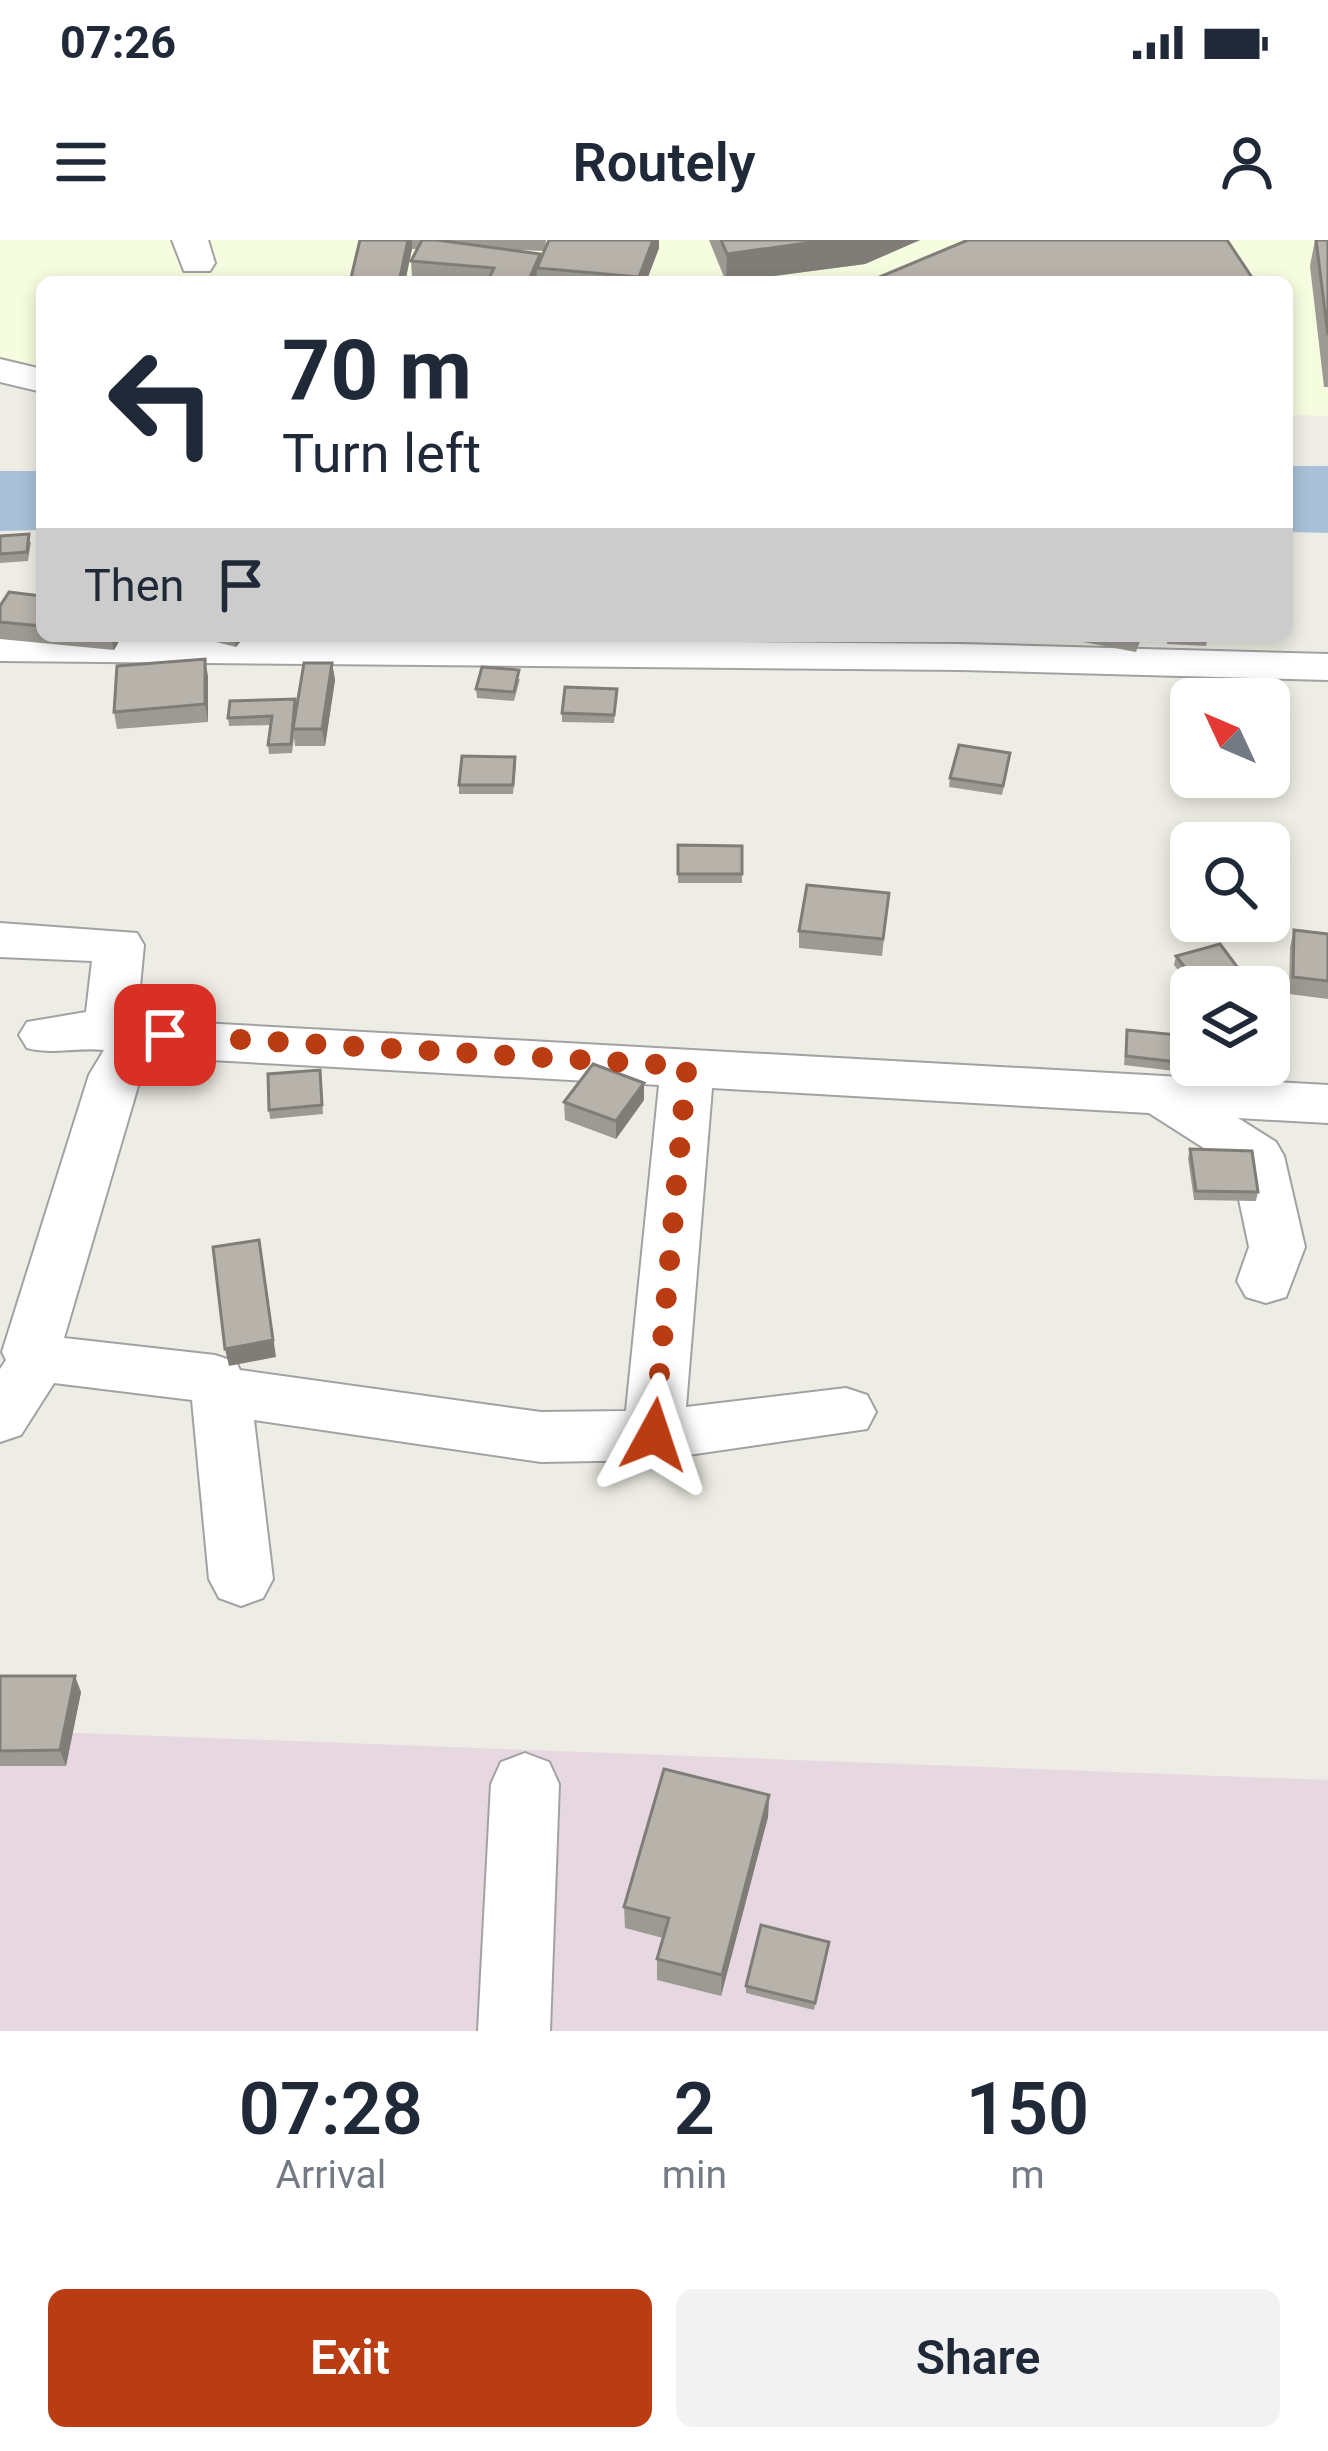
<!DOCTYPE html>
<html lang="en">
<head>
<meta charset="utf-8">
<style>
  :root { --surface:#fff; --page:#f2f2f3; --text:#1f2937; --muted:#747a83; --accent:#ba3c12 }
  body { margin:0; font-family:Roboto,sans-serif; background:var(--page); color:var(--text); height:100vh; display:flex; flex-direction:column; font-size:45px; white-space:nowrap }
  * { box-sizing:border-box; margin:0 }
  p { font-size:39px; color:var(--muted) }
  .icon { flex:none; width:66px; height:66px; fill:none; stroke:currentColor; stroke-width:2; stroke-linecap:round; stroke-linejoin:round }
  .map { position:relative; height:1791px; overflow:hidden }
  .side { display:flex; flex-direction:column; background:var(--surface); flex:1 }
  .side>* { flex:none }
  .hud { position:absolute; left:36px; top:36px; width:1257px; height:366px; border-radius:18px; box-shadow:0 6px 18px #0003; background:#fff; color:var(--text); overflow:hidden }
  .needle { width:78px; rotate:314deg }
  .buttons { position:absolute; left:1170px; top:438px; display:grid; gap:24px }
  .buttons a { display:grid; place-items:center; width:120px; height:120px; border-radius:18px; background:var(--surface); box-shadow:0 6px 18px #0003; font-size:60px }
  .pin { position:absolute; display:grid; place-items:center; width:102px; height:102px; color:#fff; margin:-51px; border-radius:24px; box-shadow:0 6px 18px #0006 }
  .me { position:absolute; width:132px; margin:-66px; rotate:5deg; stroke-linejoin:round; filter:drop-shadow(0 0 9px #0008) }
  .turn { display:flex; align-items:center; gap:42px; height:252px; padding:0 48px; font-size:54px }
  .turn .icon { width:156px; height:156px; stroke-width:2.5 }
  .turn b { display:block; font-size:84px; line-height:102px }
  .then { display:flex; align-items:center; height:114px; padding:0 48px; background:#0003; gap:24px; font-size:45px }
  .eta { display:flex; justify-content:space-evenly; align-items:center; height:204px; text-align:center }
  .eta b { font-size:72px; font-weight:600; line-height:84px }
  .button { display:flex; gap:24px; margin-top:auto; padding:24px 48px }
  .button a { flex:1; height:138px; border-radius:18px; background:var(--accent); color:#fff; font-size:48px; font-weight:600; line-height:138px; text-align:center }
  .button a+a { background:var(--page); color:var(--text) }
  .status { display:flex; justify-content:space-between; align-items:center; height:84px; padding:0 60px; background:var(--surface); direction:ltr }
  .status svg { height:33px; fill:currentColor }
  header { display:flex; justify-content:space-between; align-items:center; height:156px; padding:0 48px; background:var(--surface); font-size:54px; font-weight:600 }
  .map>svg:first-child { display:block }
  .industrial { fill:#e6d7e0 }
  .education { fill:#f5fcdf }
  .water { fill:#a9c1d8 }
  .lines { fill:none; stroke-linecap:round; stroke-linejoin:round }
  .minor-casing { stroke:#a2a2a2; stroke-width:4 }
  .minor { fill:#fff; fill-rule:evenodd }
  .wall { fill:#9d9a93 }
  .shaded-wall { fill:#807d78 }
  .building { fill:#b7b3ab; stroke:#807d78; stroke-width:3 }
  .route { stroke:#ba3c12; stroke-width:21; stroke-dasharray:0 37.8 }
</style>
</head>
<body>
<div class="status"><b>07:26</b><svg viewBox="0 0 49 12"><path d="M0 12V9h3v3zM5 12V6h3v6zM10 12V3h3v9zM15 12V0h3v12zM26 1h20v11H26zM47 4h2v5h-2z"/></svg></div>
<header><svg class="icon" aria-label="menu" viewBox="0 0 24 24"><path d="M4 6h16M4 12h16M4 18h16"/></svg>Routely<svg class="icon" aria-label="person" viewBox="0 0 24 24"><circle cx="12" cy="8" r="4"/><path d="M4 21q1-7 8-7t8 7"/></svg></header>
<div class="map">
<svg width="1328" height="1791" viewBox="0 0 1328 1791">
  <rect width="100%" height="100%" fill="#eeede5"/>
  <path class="industrial" d="M0 1490 1328 1540V1791H0Z"/>
  <path class="education" d="M0 0H1328V176L1287 175V42H42V126L0 124Z"/>
  <g class="water">
    <path d="M1287 226H1328V293L1287 292Z"/>
    <path d="M0 231H42V290L0 291Z"/>
  </g>
  <g class="lines">
    <g class="minor-casing">
      <g id="minor">
        <path d="M172 0H208L215 23 210 31H184Z"/>
        <path d="M0 119 42 129V152L0 142Z"/>
        <path d="M0 395 961 404 1328 414V440L961 430 0 421Z"/>
        <path d="M0 683 137 693 144 705 137 778 147 780 1328 845V883L1238 878 1276 902 1284 916 1305 1007 1286 1057 1266 1063 1246 1057 1237 1041 1249 1007 1232 926 1149 873 712 848 686 1167 846 1148 867 1155 876 1172 867 1189 654 1220 541 1222 254 1180 273 1339 263 1358 241 1366 219 1358 209 1339 192 1160 54 1143 21 1195 0 1202V1129L6 1120 2 1112 89 835 104 810C77 807 52 815 27 808L19 795 27 782 86 772 92 721 0 717ZM156 817 659 845 626 1171 541 1172 240 1130 236 1122 215 1115 64 1098 141 836Z"/>
        <path d="M525 1513 549 1522 559 1544 550 1791H478L491 1544 501 1522Z"/>
      </g>
    </g>
    <use href="#minor" class="minor"/>
  </g>
  <g class="wall">
    <path d="M360 0H546L545 11 515 10 540 14 541 20 549 0H659V8L646 42H537V38L536 42H471L412 37 411 21 417 9H412L405 42H350Z"/>
    <path d="M709 0H920L865 24 731 42H726Z"/>
    <path d="M1315 0H1328V147H1324L1310 26Z"/>
    <path d="M0 296 31 302 28 321 0 323Z"/>
    <path d="M42 356V396H122L114 410 0 399V366Z"/>
    <path d="M208 396H245L236 407 208 400Z"/>
    <path d="M1010 396H1047V400L1010 398Z"/>
    <path d="M1068 396H1142L1136 412 1067 399Z"/>
    <path d="M1167 396H1208L1206 406 1167 404Z"/>
    <path d="M332 423 335 440 325 506H295L294 497 292 513 269 514 268 505 271 485 229 486 228 478 295 459 296 466Z"/>
    <path d="M208 436V482L117 489 114 472Z"/>
    <path d="M520 439 514 461 477 458 476 449Z"/>
    <path d="M617 449 614 483 562 482V473Z"/>
    <path d="M1009 522 1002 555 949 547 950 538Z"/>
    <path d="M516 525 513 554H459V545Z"/>
    <path d="M678 605 742 606V643H678Z"/>
    <path d="M889 653 882 716 799 708V691Z"/>
    <path d="M1294 690 1328 694V759L1289 754 1290 707Z"/>
    <path d="M1176 716 1238 728 1236 737 1191 747 1174 725Z"/>
    <path d="M1127 790 1177 822 1175 831 1124 825Z"/>
    <path d="M321 839 323 874 270 879 269 870Z"/>
    <path d="M644 843V860L616 899 565 880 564 862Z"/>
    <path d="M1190 909 1258 952 1256 961 1194 960 1188 918Z"/>
    <path d="M0 1436 81 1452 66 1526H0Z"/>
    <path d="M769 1555 768 1577 721 1756 657 1740V1719L663 1698 625 1688 624 1667Z"/>
    <path d="M828 1709 814 1770 746 1753V1746Z"/>
  </g>
  <g class="shaded-wall">
    <path d="M408 0H412V9L405 42H399Z"/>
    <path d="M653 0H659V8L646 42H639V37Z"/>
    <path d="M828 0H920L865 24 726 42 727 14Z"/>
    <path d="M540 14 541 28H537L536 42H528Z"/>
    <path d="M111 396H122L114 410Z"/>
    <path d="M237 396H245L236 407 235 398Z"/>
    <path d="M205 419 208 436V482L205 464Z"/>
    <path d="M332 423 335 440 325 506 322 489Z"/>
    <path d="M1238 728 1236 737 1192 747 1194 739Z"/>
    <path d="M644 843V860L616 899V881Z"/>
    <path d="M262 1017 276 1117 229 1126 225 1109Z"/>
    <path d="M75 1436 81 1452 66 1526 60 1510Z"/>
    <path d="M769 1555 768 1577 721 1756 722 1735Z"/>
  </g>
  <g class="building">
    <path d="M360 0H408L399 42H350Z"/>
    <path d="M422 0H437L540 14 528 42H487L494 28 411 21Z"/>
    <path d="M549 0H653L639 37 537 28Z"/>
    <path d="M721 0H828L727 14Z"/>
    <path d="M968 0H1227L1255 42H872L877 38Z"/>
    <path d="M1316 0H1328V95Z"/>
    <path d="M29 294 27 312 0 314V296Z"/>
    <path d="M9 352 42 356V386L0 382V366Z"/>
    <path d="M205 419V464L114 472 117 426Z"/>
    <path d="M304 423H332L322 489H293Z"/>
    <path d="M482 427 519 430 514 452 476 449Z"/>
    <path d="M565 447 617 449 614 475 562 473Z"/>
    <path d="M295 459 291 504 268 505 272 476 228 478 230 461Z"/>
    <path d="M959 505 1010 513 1003 546 950 538Z"/>
    <path d="M462 516 515 517 513 545H459Z"/>
    <path d="M678 605 742 606V634H678Z"/>
    <path d="M807 645 889 653 883 699 799 691Z"/>
    <path d="M1294 690 1328 694V741L1293 737Z"/>
    <path d="M1220 704 1238 728 1194 739 1176 716Z"/>
    <path d="M1127 790 1178 795 1177 822 1126 816Z"/>
    <path d="M593 824 644 843 616 881 564 862Z"/>
    <path d="M320 830 322 865 269 870 268 834Z"/>
    <path d="M1190 909 1252 911 1258 952 1196 951Z"/>
    <path d="M259 1000 273 1100 225 1109 213 1007Z"/>
    <path d="M0 1436H75L60 1510 0 1511Z"/>
    <path d="M664 1529 769 1555 722 1735 657 1719 669 1678 624 1667Z"/>
    <path d="M761 1685 829 1702 815 1763 746 1746Z"/>
  </g>
  <g class="lines">
    <path class="route" d="M165 795 687 826 654 1195"/>
  </g>
</svg>
<div class="buttons">
<a><svg class="needle" viewBox="-14 -14 28 28"><path d="M0-13l5 13h-10z" fill="#e53935"/><path d="M0 13l5-13h-10z" fill="#747a83"/></svg></a>
<a><svg class="icon" aria-label="search" viewBox="0 0 24 24"><circle cx="10" cy="10" r="6"/><path d="M15 15l6 6"/></svg></a>
<a><svg class="icon" aria-label="layers" viewBox="0 0 24 24"><path d="M12 4l9 5-9 5-9-5zM3 14l9 5 9-5"/></svg></a>
</div>
<div class="pin" style="left:165px;top:795px;background:#d93025"><svg class="icon" aria-label="arrive" viewBox="0 0 24 24"><path d="M6 21V4h12l-3 4 3 4H6"/></svg></div>
<svg class="me" style="left:654px;top:1195px" viewBox="-20 -20 40 40"><path d="M0-17L14 15 0 8-14 15z" fill="#ba3c12" stroke="#fff" stroke-width="4"/></svg>
<div class="hud">
<div class="turn"><svg class="icon" aria-label="left" viewBox="0 0 24 24"><path d="M17 20v-9H6M10 6l-5 5 5 5"/></svg><div><b>70 m</b>Turn left</div></div>
<div class="then">Then<svg class="icon" aria-label="arrive" viewBox="0 0 24 24"><path d="M6 21V4h12l-3 4 3 4H6"/></svg></div>
</div>
</div>
<section class="side">
<div class="eta">
<div><b>07:28</b><p>Arrival</p></div>
<div><b>2</b><p>min</p></div>
<div><b>150</b><p>m</p></div>
</div>
<div class="button"><a>Exit</a><a>Share</a></div>
</section>
</body>
</html>
